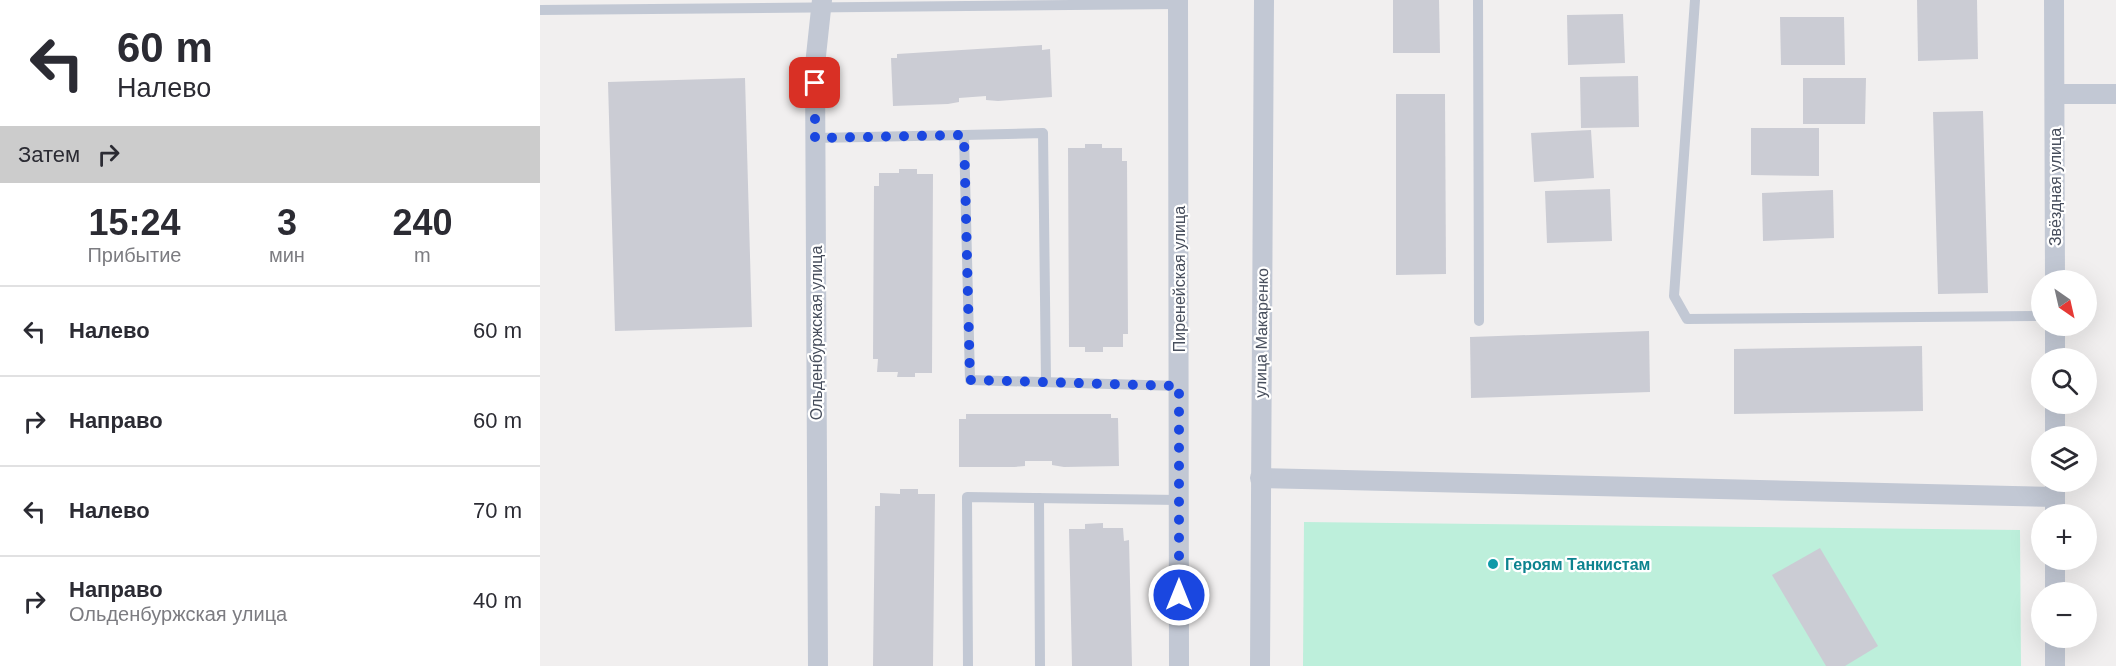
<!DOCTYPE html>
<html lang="ru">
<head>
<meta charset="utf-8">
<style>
  :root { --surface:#fff; --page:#f2f2f3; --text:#2b2b33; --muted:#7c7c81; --line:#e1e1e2 }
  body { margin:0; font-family:Arial,sans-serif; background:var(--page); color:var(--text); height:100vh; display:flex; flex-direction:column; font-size:22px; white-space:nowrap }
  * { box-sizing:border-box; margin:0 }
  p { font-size:20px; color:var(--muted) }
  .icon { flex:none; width:33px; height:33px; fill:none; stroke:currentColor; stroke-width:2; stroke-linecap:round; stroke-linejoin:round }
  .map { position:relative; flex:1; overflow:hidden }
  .sheet { display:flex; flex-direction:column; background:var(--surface); width:540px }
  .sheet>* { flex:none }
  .guide { background:#fff; color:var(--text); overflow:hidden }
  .needle { width:39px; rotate:146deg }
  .fabs { position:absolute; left:1491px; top:270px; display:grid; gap:12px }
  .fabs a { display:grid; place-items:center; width:66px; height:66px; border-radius:50%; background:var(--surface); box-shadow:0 6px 24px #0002; font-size:30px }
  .pin { position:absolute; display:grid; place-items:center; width:51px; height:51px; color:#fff; margin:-26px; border-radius:12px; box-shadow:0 3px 9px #0006 }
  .me { position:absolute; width:66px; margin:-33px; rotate:0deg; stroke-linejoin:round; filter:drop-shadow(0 0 4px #0008) }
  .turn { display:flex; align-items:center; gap:21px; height:126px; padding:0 18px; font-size:27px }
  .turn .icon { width:78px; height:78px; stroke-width:2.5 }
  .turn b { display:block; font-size:42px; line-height:51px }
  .then { display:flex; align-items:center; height:57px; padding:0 18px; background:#0003; gap:12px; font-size:22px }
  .eta { display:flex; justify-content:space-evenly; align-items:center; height:102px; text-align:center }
  .eta b { font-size:36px; font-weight:600; line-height:42px }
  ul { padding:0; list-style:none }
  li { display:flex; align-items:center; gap:18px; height:90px; padding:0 18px; border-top:2px solid var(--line) }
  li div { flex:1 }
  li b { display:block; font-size:22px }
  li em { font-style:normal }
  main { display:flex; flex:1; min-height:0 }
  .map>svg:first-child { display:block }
  .green { fill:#bdefdb }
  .building { fill:#cbccd4 }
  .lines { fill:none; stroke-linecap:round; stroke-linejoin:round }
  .lane { stroke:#c2c8d4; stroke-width:10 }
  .street { stroke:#c2c8d4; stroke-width:20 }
  .route { stroke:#1a47e0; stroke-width:10; stroke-dasharray:0 18 }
  .culture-dot { fill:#0f9aa8; stroke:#fff; stroke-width:2 }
  .labels { text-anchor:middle; stroke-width:4.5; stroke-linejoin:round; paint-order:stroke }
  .street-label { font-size:16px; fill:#474e5c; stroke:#fff }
  .culture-label { font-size:16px; font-weight:bold; fill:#0d838f; stroke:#fff; text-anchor:start }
</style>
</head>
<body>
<main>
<section class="sheet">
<div class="guide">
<div class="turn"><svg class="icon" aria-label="left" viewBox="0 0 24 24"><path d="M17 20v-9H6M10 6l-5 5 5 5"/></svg><div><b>60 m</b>Налево</div></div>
<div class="then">Затем<svg class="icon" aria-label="right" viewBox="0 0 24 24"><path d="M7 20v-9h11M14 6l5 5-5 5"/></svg></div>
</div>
<div class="eta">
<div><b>15:24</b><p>Прибытие</p></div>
<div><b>3</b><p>мин</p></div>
<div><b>240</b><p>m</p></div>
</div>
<ul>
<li><svg class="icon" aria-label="left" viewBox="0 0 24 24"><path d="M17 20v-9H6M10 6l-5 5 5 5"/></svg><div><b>Налево</b></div><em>60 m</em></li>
<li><svg class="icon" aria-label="right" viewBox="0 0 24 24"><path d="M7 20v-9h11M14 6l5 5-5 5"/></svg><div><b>Направо</b></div><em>60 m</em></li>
<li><svg class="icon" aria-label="left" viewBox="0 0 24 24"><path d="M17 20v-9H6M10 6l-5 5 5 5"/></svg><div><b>Налево</b></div><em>70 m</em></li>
<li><svg class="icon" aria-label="right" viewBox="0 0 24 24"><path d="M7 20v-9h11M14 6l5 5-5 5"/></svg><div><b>Направо</b><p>Ольденбуржская улица</p></div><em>40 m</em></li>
</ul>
</section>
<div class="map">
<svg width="1576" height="666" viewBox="0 0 1576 666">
  <rect width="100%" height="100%" fill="#f1efef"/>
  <path class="green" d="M764 522 1480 530 1481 666H763Z"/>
  <g class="building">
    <path d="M853 0H899L900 53H853Z"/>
    <path d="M1377 0H1437L1438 59 1378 61Z"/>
    <path d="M1083 14 1085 63 1028 65 1027 15Z"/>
    <path d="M1240 17H1304L1305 65H1241Z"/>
    <path d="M502 45V50L510 49 512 97 458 101 446 100V96L419 98V102L408 104 353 106 351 58H357V54Z"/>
    <path d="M1098 76 1099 127 1041 128 1040 77Z"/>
    <path d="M205 78 212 327 75 331 68 82Z"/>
    <path d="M1263 78H1326L1325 124H1263Z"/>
    <path d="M856 94H905L906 274 856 275Z"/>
    <path d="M1443 111 1448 293 1398 294 1393 112Z"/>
    <path d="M1211 128H1279V176L1211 175Z"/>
    <path d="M1051 130 1054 178 994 182 991 133Z"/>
    <path d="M545 144H562V148H582V161H587L588 334H583V347H563V352H545V347H529L528 148H545Z"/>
    <path d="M359 169H377V174H393L392 373H375V377H357L358 372H337L338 359H333L334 186H339V173H359Z"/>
    <path d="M1070 189 1072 241 1007 243 1005 191Z"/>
    <path d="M1293 190 1294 238 1223 241 1222 193Z"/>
    <path d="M1109 331 1110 392 931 398 930 337Z"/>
    <path d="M1382 346 1383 411 1194 414V349Z"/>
    <path d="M426 414H571V418H578L579 466 524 467 512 465V461H485V466L474 467H419V419H426Z"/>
    <path d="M360 489H378V494H395L393 666H333L335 506H340V493L360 494Z"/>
    <path d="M563 523V528H583L584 541 589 540 592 666H532L529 529H545V524Z"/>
    <path d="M1280 548 1338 646 1305 666H1286L1232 575Z"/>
  </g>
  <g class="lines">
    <g class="lane">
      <path d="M938 0 939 321"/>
      <path d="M1155 0 1134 296 1147 319 1502 316"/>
      <path d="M0 10 638 4"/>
      <path d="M424 135 503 133 506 381"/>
      <path d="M275 138 424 135 430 380 639 386"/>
      <path d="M499 498 500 666"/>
      <path d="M428 666 427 497 639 500"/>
    </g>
    <g class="street">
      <path d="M638 0 639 666"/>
      <path d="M1514 0 1515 280"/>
      <path d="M1515 94H1576"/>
      <path d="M1515 326V358"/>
      <path d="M1515 404V436"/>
      <path d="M720 478 1515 497"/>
      <path d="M1515 482V514"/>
      <path d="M1515 592V560"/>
      <path d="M278 666 275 65 282 0"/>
      <path d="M720 666 724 0"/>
      <path d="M1515 666V638"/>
    </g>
  </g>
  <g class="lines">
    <path class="route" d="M275 83V138L424 135 430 380 639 386V595"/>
  </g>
  <circle class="culture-dot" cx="953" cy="564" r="6"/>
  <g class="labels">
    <g class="street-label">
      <text transform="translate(1515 187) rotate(-90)" y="6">Звёздная улица</text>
      <text transform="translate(639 279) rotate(-90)" y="6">Пиренейская улица</text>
      <text transform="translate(276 333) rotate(-90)" y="6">Ольденбуржская улица</text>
      <text transform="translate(721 333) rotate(-89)" y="6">улица Макаренко</text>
    </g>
    <g class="culture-label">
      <text x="965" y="570">Героям Танкистам</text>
    </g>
  </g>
</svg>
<div class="fabs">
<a><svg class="needle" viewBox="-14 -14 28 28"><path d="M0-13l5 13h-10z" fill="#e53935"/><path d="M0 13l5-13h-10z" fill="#7c7c81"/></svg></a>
<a><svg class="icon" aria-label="search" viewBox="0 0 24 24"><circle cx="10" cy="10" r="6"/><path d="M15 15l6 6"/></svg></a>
<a><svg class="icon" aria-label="layers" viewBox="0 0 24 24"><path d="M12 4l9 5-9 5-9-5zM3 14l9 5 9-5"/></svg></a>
<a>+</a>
<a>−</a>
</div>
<div class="pin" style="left:275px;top:83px;background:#d93025"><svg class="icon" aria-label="arrive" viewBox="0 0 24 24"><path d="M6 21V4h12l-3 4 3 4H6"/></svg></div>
<svg class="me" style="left:639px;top:595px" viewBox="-20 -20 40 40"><circle r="17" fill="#1a47e0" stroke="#fff" stroke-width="3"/><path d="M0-11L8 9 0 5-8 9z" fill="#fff"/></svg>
</div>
</main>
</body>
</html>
